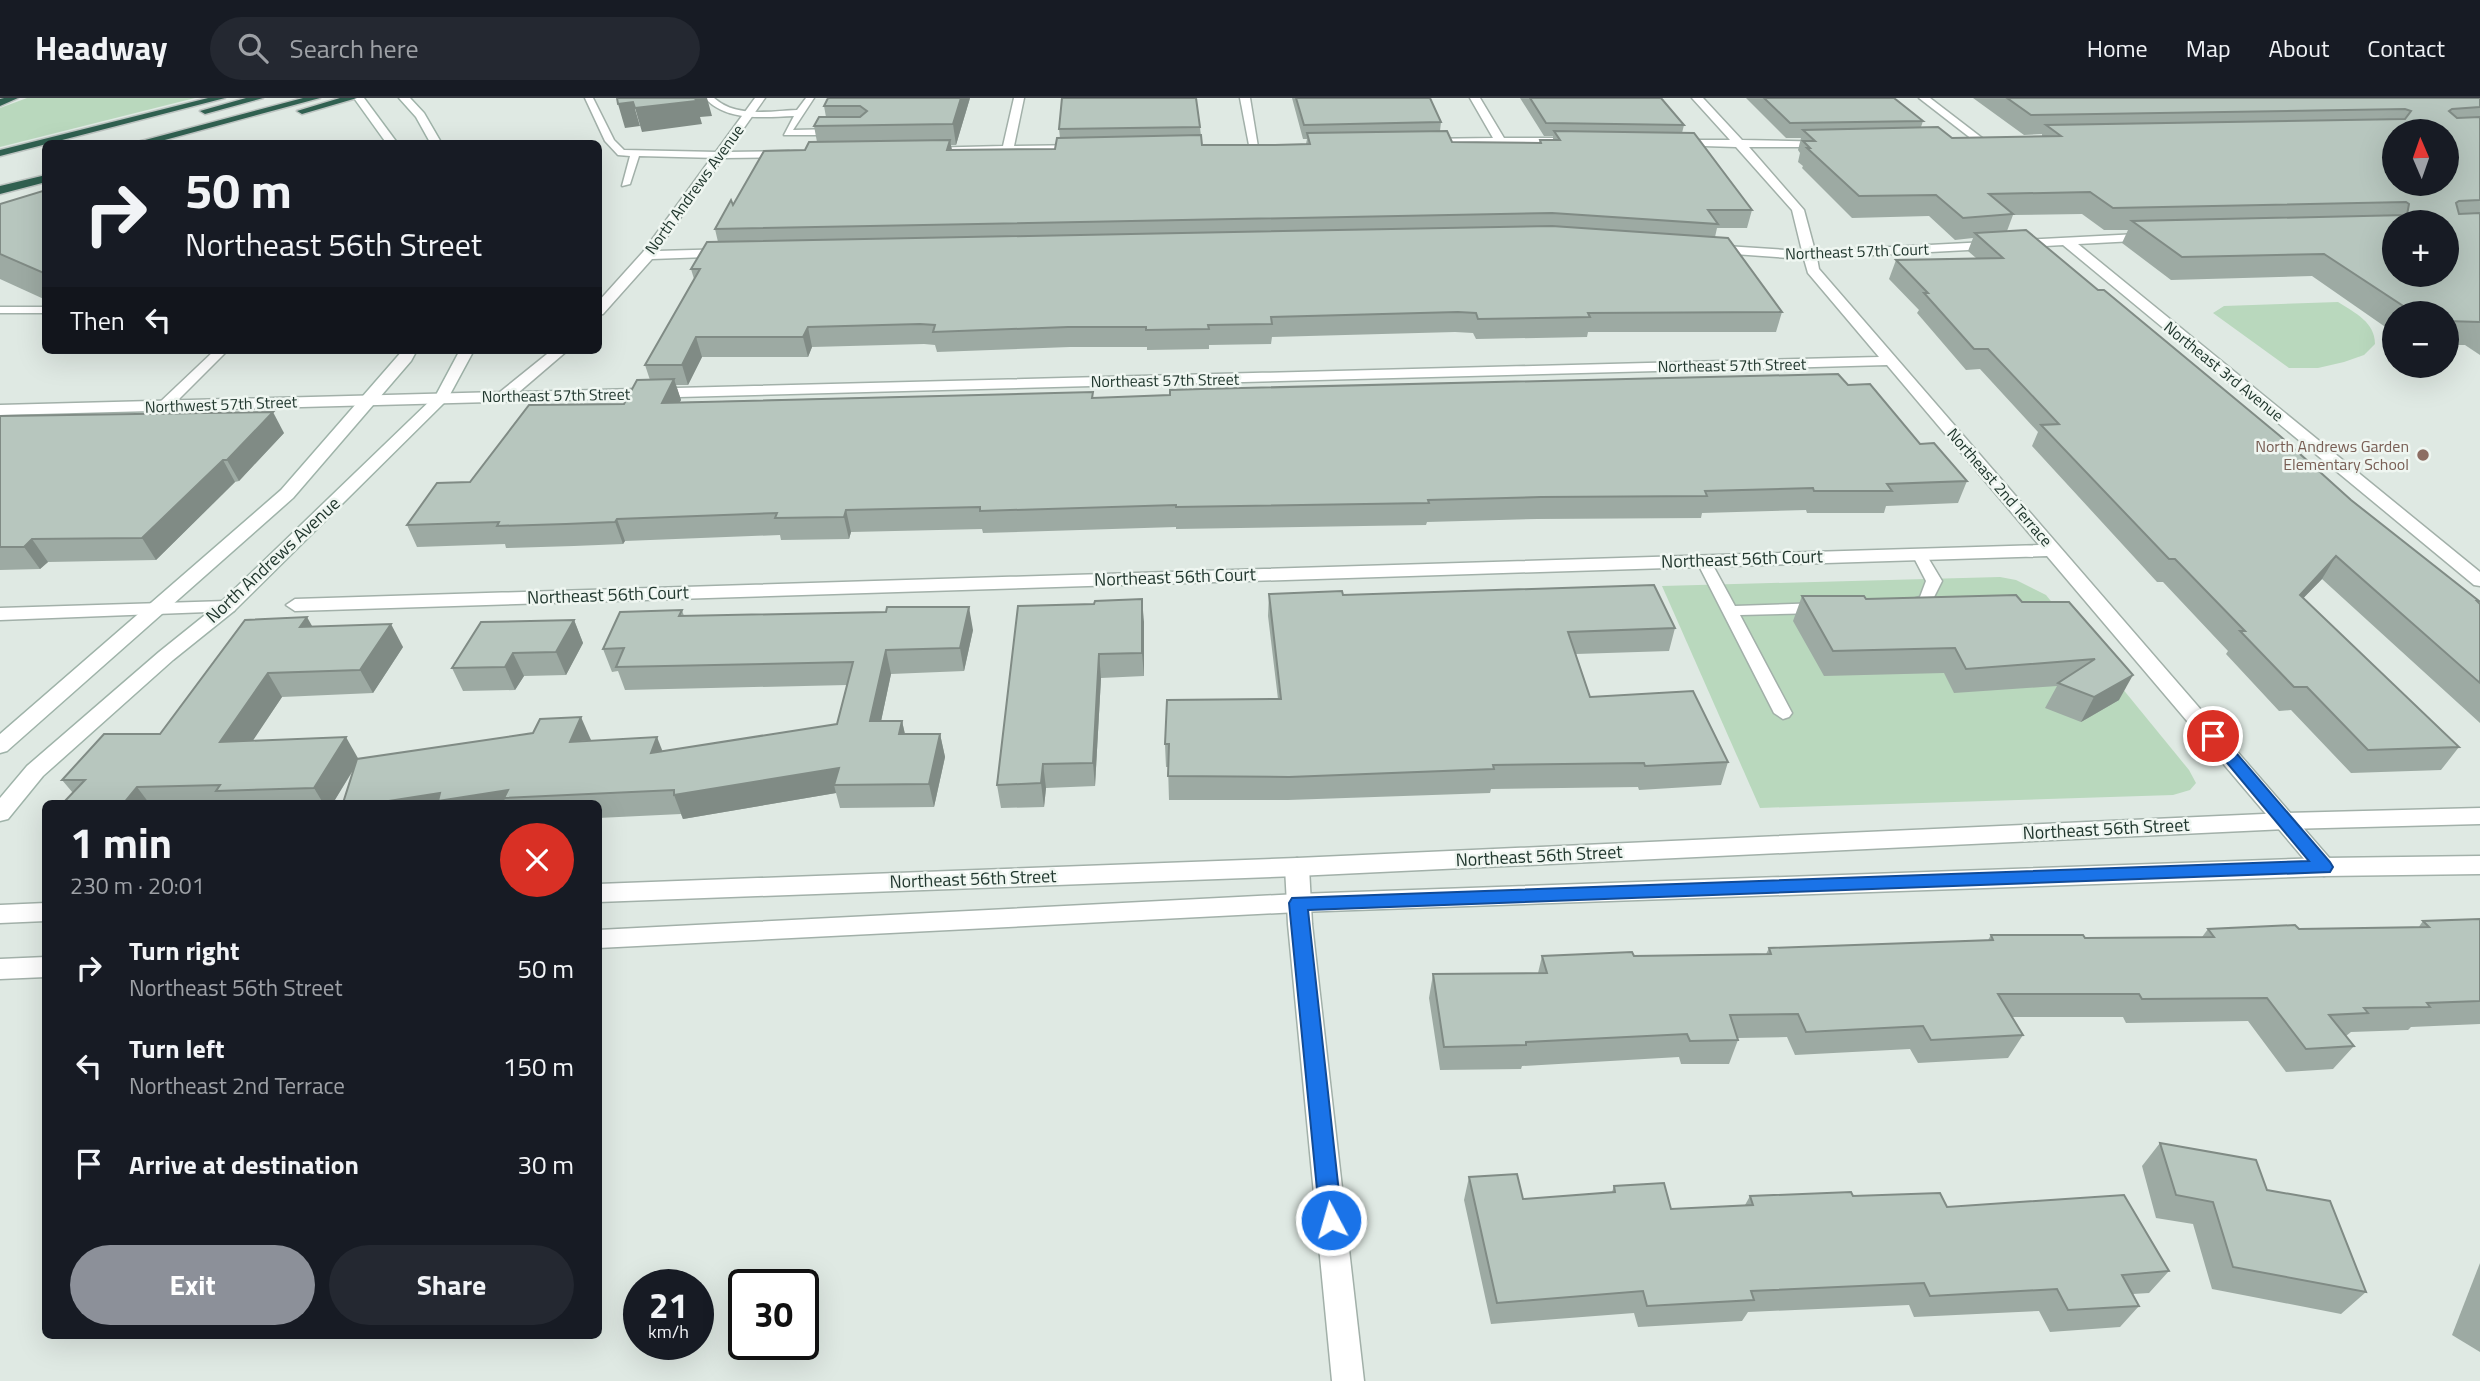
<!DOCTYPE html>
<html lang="en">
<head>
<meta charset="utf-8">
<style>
  :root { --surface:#171b24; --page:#242831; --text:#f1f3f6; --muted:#9ea1a6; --line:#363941; --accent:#8c9099 }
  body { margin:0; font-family:"Titillium Web",sans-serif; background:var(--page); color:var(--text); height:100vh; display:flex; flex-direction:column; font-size:26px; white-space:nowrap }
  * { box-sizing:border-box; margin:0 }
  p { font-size:23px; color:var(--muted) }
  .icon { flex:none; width:38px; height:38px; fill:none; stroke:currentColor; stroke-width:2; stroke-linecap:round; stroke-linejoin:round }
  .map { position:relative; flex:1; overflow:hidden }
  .sheet { position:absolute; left:42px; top:702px; width:560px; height:539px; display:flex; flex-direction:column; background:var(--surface); border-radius:10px; box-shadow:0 7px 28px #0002 }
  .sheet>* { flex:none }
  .guide { position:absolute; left:42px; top:42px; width:560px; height:214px; border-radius:10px; box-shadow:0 7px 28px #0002; background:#171b24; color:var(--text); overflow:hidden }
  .needle { width:46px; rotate:358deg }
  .buttons { position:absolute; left:2382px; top:21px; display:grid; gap:14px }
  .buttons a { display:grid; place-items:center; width:77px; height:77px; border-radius:50%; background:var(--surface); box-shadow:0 7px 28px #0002; font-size:35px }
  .speed { position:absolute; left:623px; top:1171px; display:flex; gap:14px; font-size:35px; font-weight:700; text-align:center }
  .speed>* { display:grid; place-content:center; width:91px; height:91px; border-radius:50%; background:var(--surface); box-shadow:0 7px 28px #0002; line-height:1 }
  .speed small { font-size:18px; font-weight:400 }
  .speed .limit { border:4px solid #111; border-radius:10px; background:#fff; color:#111 }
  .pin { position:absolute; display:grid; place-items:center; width:60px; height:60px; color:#fff; margin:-30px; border:4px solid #fff; border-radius:50%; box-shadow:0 2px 7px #0007 }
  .me { position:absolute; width:77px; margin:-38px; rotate:354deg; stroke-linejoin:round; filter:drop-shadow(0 0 5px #0008) }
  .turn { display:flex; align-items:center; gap:24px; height:147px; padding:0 28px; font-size:32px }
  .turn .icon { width:91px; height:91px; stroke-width:2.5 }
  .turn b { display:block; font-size:49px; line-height:60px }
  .then { display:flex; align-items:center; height:66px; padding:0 28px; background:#0003; gap:14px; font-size:26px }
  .round { display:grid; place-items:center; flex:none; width:74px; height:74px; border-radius:37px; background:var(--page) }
  .head { display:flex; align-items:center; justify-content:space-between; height:119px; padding:0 28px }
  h1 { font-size:42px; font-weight:700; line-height:52px }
  .cta { display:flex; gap:14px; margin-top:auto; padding:14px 28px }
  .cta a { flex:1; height:80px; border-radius:42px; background:var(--accent); color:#fff; font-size:28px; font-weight:700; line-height:80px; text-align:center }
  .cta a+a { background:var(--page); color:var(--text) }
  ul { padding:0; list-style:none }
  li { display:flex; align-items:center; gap:21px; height:98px; padding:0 28px }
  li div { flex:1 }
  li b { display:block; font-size:26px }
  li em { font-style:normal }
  header { display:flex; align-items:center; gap:42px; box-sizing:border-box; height:98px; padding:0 35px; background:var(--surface); border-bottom:2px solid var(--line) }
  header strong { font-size:33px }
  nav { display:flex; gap:38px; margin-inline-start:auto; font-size:24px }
  .search { width:490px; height:63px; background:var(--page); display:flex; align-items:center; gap:18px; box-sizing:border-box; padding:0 24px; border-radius:38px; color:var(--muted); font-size:26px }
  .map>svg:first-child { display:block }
  .green { fill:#b9d8bd }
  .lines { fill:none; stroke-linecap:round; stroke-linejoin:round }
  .service-casing { stroke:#a2b0a9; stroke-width:3 }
  .minor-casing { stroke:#a2b0a9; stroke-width:3 }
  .tertiary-casing { stroke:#a2b0a9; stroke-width:3 }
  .secondary-casing { stroke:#9fb3a9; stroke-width:3 }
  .motorway-casing { stroke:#bcc3c0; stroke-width:3 }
  .service { fill:#fff; fill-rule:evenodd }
  .minor { fill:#fff; fill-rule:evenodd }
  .tertiary { fill:#fff; fill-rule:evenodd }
  .secondary { fill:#fff; fill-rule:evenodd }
  .motorway { fill:#306050; fill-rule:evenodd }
  .wall { fill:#9daaa3 }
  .shaded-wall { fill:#808b85 }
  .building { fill:#b7c6be; stroke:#808b85; stroke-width:2; fill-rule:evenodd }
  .route { fill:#1a73e8; stroke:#114b97; stroke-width:2 }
  .education-dot { fill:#8d6e63; stroke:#eff6f1; stroke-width:2.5 }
  .labels { text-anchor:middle; stroke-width:5; stroke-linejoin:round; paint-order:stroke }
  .far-street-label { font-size:16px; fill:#21372e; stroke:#eff6f1 }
  .far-education-label { font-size:16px; fill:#785e54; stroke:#eff6f1; text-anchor:end }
  .street-label { font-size:18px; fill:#21372e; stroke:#eff6f1 }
</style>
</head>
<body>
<header>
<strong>Headway</strong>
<div class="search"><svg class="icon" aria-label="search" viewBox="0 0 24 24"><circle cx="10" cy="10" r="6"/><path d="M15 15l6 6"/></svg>Search here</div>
<nav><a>Home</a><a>Map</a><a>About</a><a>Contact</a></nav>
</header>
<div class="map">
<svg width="2480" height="1283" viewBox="0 0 2480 1283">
  <rect width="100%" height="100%" fill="#dfe9e3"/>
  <g class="green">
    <path d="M27 0H195L0 49V10Z"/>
    <path d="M2338 204C2355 215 2375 224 2375 246L2364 257 2344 264 2318 270H2289L2213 215 2224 208Z"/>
    <path d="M2000 479 2016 482 2046 497 2189 672 2196 685 2190 692 2173 697 1760 710 1662 488Z"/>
  </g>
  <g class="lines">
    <g class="service-casing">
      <g id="service">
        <path d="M585 0H593L614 42 624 52 718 54 723 57 718 60 639 58 630 86 622 88 630 58 618 57 605 43Z"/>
        <path d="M705 0H714C736 20 770 13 797 12L806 0H814L793 32 837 31 841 34 837 37H784L794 18C764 19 727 24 705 0Z"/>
        <rect x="0" y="209" width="46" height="6"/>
        <path d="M215 252H228L169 311H159V305Z"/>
        <path d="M1919 452 1924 453 1942 483 1931 505 1908 512 1900 507 1902 504 1920 499 1926 483 1912 456Z"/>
        <path d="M1703 458 1710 462 1735 508 1821 505 1829 510 1821 515 1740 517 1792 615 1789 619 1783 621 1774 615 1696 462Z"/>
      </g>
    </g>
    <g class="minor-casing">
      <g id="minor">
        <path d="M755 0H765L727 54 789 53 795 56 789 59 723 60 657 153 730 151 735 152V158L652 161 603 216 598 217V204L643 154Z"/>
        <path d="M1014 0H1024L1014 48 1083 47 1089 50 1087 52 923 56 917 53 923 50 1003 48Z"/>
        <path d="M1240 0H1250L1258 49 1249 47Z"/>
        <path d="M1470 0H1480L1504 40H1566L1571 43 1566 46H1419L1418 44 1423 41 1493 40Z"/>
        <path d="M1692 0H1703L1742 42 1832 44V48L1828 49H1749L1804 112 1815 153 2157 135V141L2153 142 2078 146 2480 474V488L2474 487 2063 147 1817 160 1819 171 2332 763 2336 769 2332 775 2324 778 2316 775 2047 458 295 513 286 507 295 501 2039 447 1887 267 0 317V307L500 294 552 252H568L519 294 1879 259 1808 175 1804 161 1706 154 1704 151 1710 147 1802 153 1792 112 1736 49 1671 47 1670 45 1675 42H1730Z"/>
        <path d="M1919 0H1930L1986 43 1977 45Z"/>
        <path d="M227 503 234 505 236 509 234 513 0 522V510Z"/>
        <path d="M1297 760 1305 763 1309 769 1312 826 1364 1283H1332L1288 826 1285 769 1289 763Z"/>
      </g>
    </g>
    <g class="tertiary-casing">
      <g id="tertiary">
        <path d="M2480 710V726L2286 731 1297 778 598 804V786L1297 760 2286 715Z"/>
        <path d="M2480 758V776L2324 778 1298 814 598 850V832L1298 796 2324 760Z"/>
        <path d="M46 805V823L0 825V807Z"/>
        <path d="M46 859V879L0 881V861Z"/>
      </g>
    </g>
    <g class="secondary-casing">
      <g id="secondary">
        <path d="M354 0H364L398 46H387Z"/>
        <path d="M399 0H410L424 15 442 46H431L416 19Z"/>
        <path d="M403 252H417L411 263 293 400 7 653 0 655V636L281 392Z"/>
        <path d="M460 252H474L447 302 234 513 173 562 43 678 8 721 0 723V700L27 668 159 554 220 505 436 297Z"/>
      </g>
    </g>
    <g class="motorway-casing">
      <g id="motorway">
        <path d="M4 0H18L0 8V1Z"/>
        <path d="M208 0H225L0 58V52Z"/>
        <path d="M246 0H263L205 16 200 13Z"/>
        <path d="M303 0H320L150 46H130Z"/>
        <path d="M340 0H357L302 16 297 13Z"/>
        <path d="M46 77V84L0 96V88Z"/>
      </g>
    </g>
    <use href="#service" class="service"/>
    <use href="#minor" class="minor"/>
    <use href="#tertiary" class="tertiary"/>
    <use href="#secondary" class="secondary"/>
    <use href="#motorway" class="motorway"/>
  </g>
  <g class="wall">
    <path d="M970 0 956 47H951L952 52 1055 51 1060 40 1059 31 1200 29 1202 47 1306 46 1307 41H1303L1292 0H1430L1441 24 1440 33 1452 44 1539 45 1540 42H1553V38H1544L1520 0H1661L1684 27 1682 35 1752 112 1747 130H1717L1715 139 1782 214 1776 234H1588L1587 239 1476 241 1473 235 1455 234 1272 239 1271 246 1209 247V251L1147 252V249H1070L937 254 935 247 924 246 812 249 808 259H702L688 287H676L681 302 679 304 1093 294V300L1848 287 1967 383 1958 405 1886 408 1884 415H1807L1806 412 1702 415 1701 420 1537 421 1427 424 1426 427 1176 431V429L983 435 982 431 851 434 849 441 781 442 780 437 625 443 623 446 574 448 506 450 505 446 417 449 407 427 470 384 624 306 650 282 645 267 694 181 691 171 718 144 715 131 733 107 817 44 814 28 826 19 824 8Z"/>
    <path d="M1746 0H1894L1923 23 1921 29 1952 40 2042 38V36L2024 37 1973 0H2480V257L2465 247H2446V215H2394V235L2312 178 2171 182 2122 145 2128 132H2104L2082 116 2013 117 2007 133 2479 503 2478 504 2480 506V625L2322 481 2303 500 2459 649 2441 672 2351 675 2291 612 2279 613 2226 556 2228 553 2163 484H2157L2032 348 2038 334 1980 271 1966 272 1917 215 1919 212 1889 181 1896 162 1976 160 1968 153 1973 140 1955 142 1929 118 1852 120 1802 70 1803 68 1798 64 1800 55 1798 52 1801 40H1786Z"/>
    <path d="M46 92V202L0 181V106Z"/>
    <path d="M0 318 284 335 239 383 235 384 156 462 48 464 40 471 0 472Z"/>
    <path d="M1269 496 1343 497 1675 530 1669 553 1576 556 1590 599 1728 664 1721 687 1639 692 1638 689 1491 691 1490 695 1288 702H1169L1168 669H1166L1165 646 1278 601 1268 518Z"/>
    <path d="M1802 498 1866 501 2069 504 2119 602 2081 624 2045 610 2057 588 1954 595 1944 575 1824 578 1793 523Z"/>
    <path d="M1018 508 1144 524V578L1101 580 1095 688 1046 690 1044 709 1001 710 997 687Z"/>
    <path d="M682 512 684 518 973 532 964 573 891 576 881 623H902L905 636H940L945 659 934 709 840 710 836 695 683 721 681 716 598 720V705H343L354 671 333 705H63L73 695 62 682 160 636 312 529 403 549 373 595 282 599 252 643 358 661 591 642 662 653 837 626 847 587 625 592 618 573 612 574 603 551Z"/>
    <path d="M574 522 583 545 566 577 524 578 515 592 463 593 452 570Z"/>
    <path d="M2480 821V926L2411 929 2408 932 2351 934 2346 938 2354 948 2333 971 2286 974 2248 923 2126 925 2123 919H2012L2023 937 2008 960 1918 965 1910 951 1795 957 1787 939 1737 940 1738 942 1729 966H1681L1679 959 1522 968 1521 971 1440 972 1429 900 1433 876 1538 875 1542 858H1634L1766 856 1769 850 1988 842 1991 837 2085 840 2202 839 2208 831H2299L2418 830 2423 823Z"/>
    <path d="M2160 1045 2267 1092 2366 1194 2341 1216 2212 1191 2193 1126 2156 1120 2142 1068Z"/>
    <path d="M1469 1079 1523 1101 1612 1094 1614 1088 1671 1111 1745 1107 1750 1098H1853L1947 1109 2169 1173 2149 1195 2133 1196 2139 1208 2120 1229 2050 1234 2039 1213 1914 1219 1909 1207 1748 1214 1742 1223 1638 1229 1634 1215 1491 1226 1464 1102Z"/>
    <path d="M2480 1165V1254L2452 1237Z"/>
  </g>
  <g class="shaded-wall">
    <path d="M694 0H707L712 18 700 19 702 26 642 34 635 10Z"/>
    <path d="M961 0H970L956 47 953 26Z"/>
    <path d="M633 4 640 28 625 30 618 6Z"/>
    <path d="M950 42 953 59 947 52Z"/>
    <path d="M808 229 812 249 808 259 803 239Z"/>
    <path d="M696 239 702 259 688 287 682 267Z"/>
    <path d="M674 281 681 302 669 326 662 305Z"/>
    <path d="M273 314 284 335 239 383 227 362Z"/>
    <path d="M223 362 235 384 156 462 142 440Z"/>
    <path d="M846 412 851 434 849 441 844 419Z"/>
    <path d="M617 421 625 443 623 446 615 424Z"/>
    <path d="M32 441 48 464 40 471 24 449Z"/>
    <path d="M2336 458 2322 481 2285 519 2300 497Z"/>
    <path d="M1142 501 1144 524V578L1142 555Z"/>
    <path d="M969 509 973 532 964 573 960 550Z"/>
    <path d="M307 519 320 542 300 529Z"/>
    <path d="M574 522 583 545 566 577 556 554Z"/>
    <path d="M391 526 403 549 373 595 360 572Z"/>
    <path d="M886 552 891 576 876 647 870 623Z"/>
    <path d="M513 555 524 578 515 592 505 569Z"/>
    <path d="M1099 556 1101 580 1095 688 1093 665Z"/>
    <path d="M268 575 282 599 236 668 220 644Z"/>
    <path d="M2133 577 2119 602 2081 624 2094 599Z"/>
    <path d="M581 619 591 642 570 644Z"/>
    <path d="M902 623 907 646 899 636Z"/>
    <path d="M940 636 945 659 934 709 929 686Z"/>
    <path d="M346 639 359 662 333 705H323L314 690Z"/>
    <path d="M657 639 666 662 651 655Z"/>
    <path d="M1043 666 1046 690 1044 709 1041 685Z"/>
    <path d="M839 670 834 687 836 695 683 721 674 697Z"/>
    <path d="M137 689 149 705H124Z"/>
    <path d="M508 692 504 700 506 705H376L440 695Z"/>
  </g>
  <g class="building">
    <path d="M617 0H695L696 3 635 10 633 4 618 6Z"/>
    <path d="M828 0H961L953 26 814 28 819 19H860L867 13 860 8H824Z"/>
    <path d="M1062 0H1196L1200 29 1059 31Z"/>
    <path d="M1296 0H1430L1441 24 1304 27Z"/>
    <path d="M1530 0H1661L1684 27 1546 25Z"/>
    <path d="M1764 0H1894L1923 23 1790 25Z"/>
    <path d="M2007 0H2480V9L2452 11 2449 13 2457 20 2480 19V102L2459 103 2456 105 2459 116 2480 115V224L2446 223V215H2414L2324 156 2182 159 2132 123 2407 117 2409 106 2406 104 2113 110 2090 94 1989 96 2013 116 1963 120 1936 97 1859 98 1807 50H1810L1803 43H1815L1803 32 1938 29 1952 40 2061 38 2046 27 2405 21 2411 13 2405 11 2031 17ZM2394 33H2446V86H2394ZM2394 124H2446V177H2394Z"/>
    <path d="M1447 33 1452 44 1541 45 1540 42H1560L1554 33 1694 35 1752 112H1708L1718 126 1552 115 715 131 731 102 733 107 764 53 805 52 809 44 950 42 947 52 1055 51 1057 40 1201 37 1202 47H1275L1310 46 1307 35Z"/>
    <path d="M46 92V176L0 156V106Z"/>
    <path d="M1552 128 1728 140 1782 214 1588 215 1590 219 1478 221 1476 215 1458 214 1271 219 1272 226 1208 227 1209 231 1146 232V229H1068L933 234 935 227 920 226 808 229 803 239H696L682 267H645L700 171H691L707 144Z"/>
    <path d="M2026 132 2098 192H2104L2280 338 2351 402 2479 503H2477L2480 506V585L2336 458 2300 497 2459 649 2368 652 2307 589H2294L2240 533H2245L2175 461H2169L2041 327 2059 326 1988 251H1974L1924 195H1928L1896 162 2003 160 1975 135Z"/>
    <path d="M1838 276 1848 287 1870 286 1920 346 1934 345 1967 383 1887 386 1892 393H1814L1813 390 1705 393 1707 398 1541 399 1428 402 1429 405 1176 409V407L980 413V409L846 412 844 419 775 420 777 415 617 421 615 424 566 426 497 428 499 424 407 427 437 385 470 384 529 307 624 306 637 282 674 281 662 305 1093 294 1092 300 1170 297V292L1201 291Z"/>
    <path d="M273 314 227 362H223L142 440 32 441 24 449H0V318Z"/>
    <path d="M1654 487 1675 530 1568 534 1590 599 1693 593 1728 664 1645 668 1644 665 1493 667 1494 671 1289 679 1168 678 1169 646H1165L1167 602 1281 601 1269 496 1342 493 1343 497Z"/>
    <path d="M2016 497 2022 504H2069L2133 577 2094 599 2058 585 2095 561 1966 571 1955 550 1833 553 1802 498H1864L1866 501Z"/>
    <path d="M1142 501V555L1099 556 1093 665 1043 666 1041 685 997 687 1018 508 1094 506 1095 503Z"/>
    <path d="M887 509H969L960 550 886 552 870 623H902L899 636H940L929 686 834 687 839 670 674 697V692L504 700 508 692 438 703 440 695 376 705H343L357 661 533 635 540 621 581 619 570 644 657 639 651 655 837 626 853 564 616 569 624 550 603 551 620 514 682 512 679 518 886 514Z"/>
    <path d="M307 519 300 529 391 526 360 572 268 575 220 644 346 639 314 690 216 693 220 687 137 689 124 705H63L85 682H62L104 636H160L245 522Z"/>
    <path d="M574 522 556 554 513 555 505 569 452 570 481 524Z"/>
    <path d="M2480 821V903L2427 905 2430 909 2364 910 2368 915 2329 917 2354 948 2306 951 2267 900 2142 901 2139 896H1998L2023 937 1931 942 1923 928 1806 934 1798 916 1730 917 1738 942 1690 943 1687 936 1526 944V947L1444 949 1433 876 1547 875 1542 858 1632 854 1634 858 1771 856 1769 850 1993 842 1991 837H2083L2085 840 2214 839 2208 831 2295 827 2299 831 2429 829 2423 823Z"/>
    <path d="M2160 1045 2256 1062 2267 1092 2330 1103 2366 1194 2233 1169 2213 1104 2176 1097Z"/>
    <path d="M1517 1076 1523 1101 1615 1094 1614 1088 1664 1085 1671 1111 1753 1107 1750 1098 1851 1094 1853 1098 1940 1095 1947 1109 2124 1097 2169 1173 2122 1177 2139 1208 2068 1212 2057 1191 1930 1198 1924 1185 1751 1193 1754 1202 1647 1208 1643 1193 1497 1205 1469 1079Z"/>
  </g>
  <path class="route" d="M2213 633 2219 635 2330 764 2333 769 2330 774 1308 812 1342 1122 1339 1129 1331 1132 1324 1129 1320 1122 1289 805 1292 800 2309 763 2208 642 2205 638 2208 635Z"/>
  <circle class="education-dot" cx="2423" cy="357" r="7"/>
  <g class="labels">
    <g class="far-street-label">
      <text transform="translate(694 91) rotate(-54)" y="6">North Andrews Avenue</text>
      <text transform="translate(1857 153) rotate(-2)" y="6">Northeast 57th Court</text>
      <text transform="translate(1732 267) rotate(-1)" y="6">Northeast 57th Street</text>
      <text transform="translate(2224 273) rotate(39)" y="6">Northeast 3rd Avenue</text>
      <text transform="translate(1165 282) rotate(-1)" y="6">Northeast 57th Street</text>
      <text transform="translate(556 297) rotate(-1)" y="6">Northeast 57th Street</text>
      <text transform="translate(221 306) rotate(-2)" y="6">Northwest 57th Street</text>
      <text transform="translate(2000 389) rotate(49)" y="6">Northeast 2nd Terrace</text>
    </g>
    <g class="far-education-label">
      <text x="2409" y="354">North Andrews Garden<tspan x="2409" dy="18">Elementary School</tspan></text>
    </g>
    <g class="street-label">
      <text transform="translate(1742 461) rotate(-2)" y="6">Northeast 56th Court</text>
      <text transform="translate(273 462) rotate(-43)" y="6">North Andrews Avenue</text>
      <text transform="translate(1175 479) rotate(-2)" y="6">Northeast 56th Court</text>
      <text transform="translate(608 497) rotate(-2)" y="6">Northeast 56th Court</text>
      <text transform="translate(2106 731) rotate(-3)" y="6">Northeast 56th Street</text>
      <text transform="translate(1539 758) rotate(-3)" y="6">Northeast 56th Street</text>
      <text transform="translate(973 781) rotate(-2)" y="6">Northeast 56th Street</text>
    </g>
  </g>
</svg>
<div class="buttons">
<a><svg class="needle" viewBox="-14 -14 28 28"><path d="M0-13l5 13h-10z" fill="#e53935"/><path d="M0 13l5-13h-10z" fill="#9ea1a6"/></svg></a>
<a>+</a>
<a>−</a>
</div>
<div class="speed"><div>21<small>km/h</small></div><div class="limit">30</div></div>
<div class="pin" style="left:2213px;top:638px;background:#d93025"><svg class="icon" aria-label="arrive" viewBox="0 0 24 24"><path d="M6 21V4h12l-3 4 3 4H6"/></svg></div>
<svg class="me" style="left:1331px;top:1122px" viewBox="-20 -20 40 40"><circle r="17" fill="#1a73e8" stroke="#fff" stroke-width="3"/><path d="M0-11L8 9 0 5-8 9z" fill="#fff"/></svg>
<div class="guide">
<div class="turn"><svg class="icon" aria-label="right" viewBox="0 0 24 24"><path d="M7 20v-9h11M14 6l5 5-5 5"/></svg><div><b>50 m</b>Northeast 56th Street</div></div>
<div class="then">Then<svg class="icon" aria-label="left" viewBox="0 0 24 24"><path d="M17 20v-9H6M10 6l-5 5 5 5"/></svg></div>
</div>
<section class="sheet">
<div class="head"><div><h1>1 min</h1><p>230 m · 20:01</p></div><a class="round" style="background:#d93025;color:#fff"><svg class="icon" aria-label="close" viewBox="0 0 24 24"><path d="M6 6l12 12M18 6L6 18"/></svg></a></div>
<ul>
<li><svg class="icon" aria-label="right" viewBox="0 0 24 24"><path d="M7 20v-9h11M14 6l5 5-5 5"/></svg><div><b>Turn right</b><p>Northeast 56th Street</p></div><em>50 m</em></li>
<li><svg class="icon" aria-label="left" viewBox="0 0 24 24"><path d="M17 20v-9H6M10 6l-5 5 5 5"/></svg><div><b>Turn left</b><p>Northeast 2nd Terrace</p></div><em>150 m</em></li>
<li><svg class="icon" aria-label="arrive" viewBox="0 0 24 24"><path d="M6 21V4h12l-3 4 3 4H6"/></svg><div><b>Arrive at destination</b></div><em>30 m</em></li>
</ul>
<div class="cta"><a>Exit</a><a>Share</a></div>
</section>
</div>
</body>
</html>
